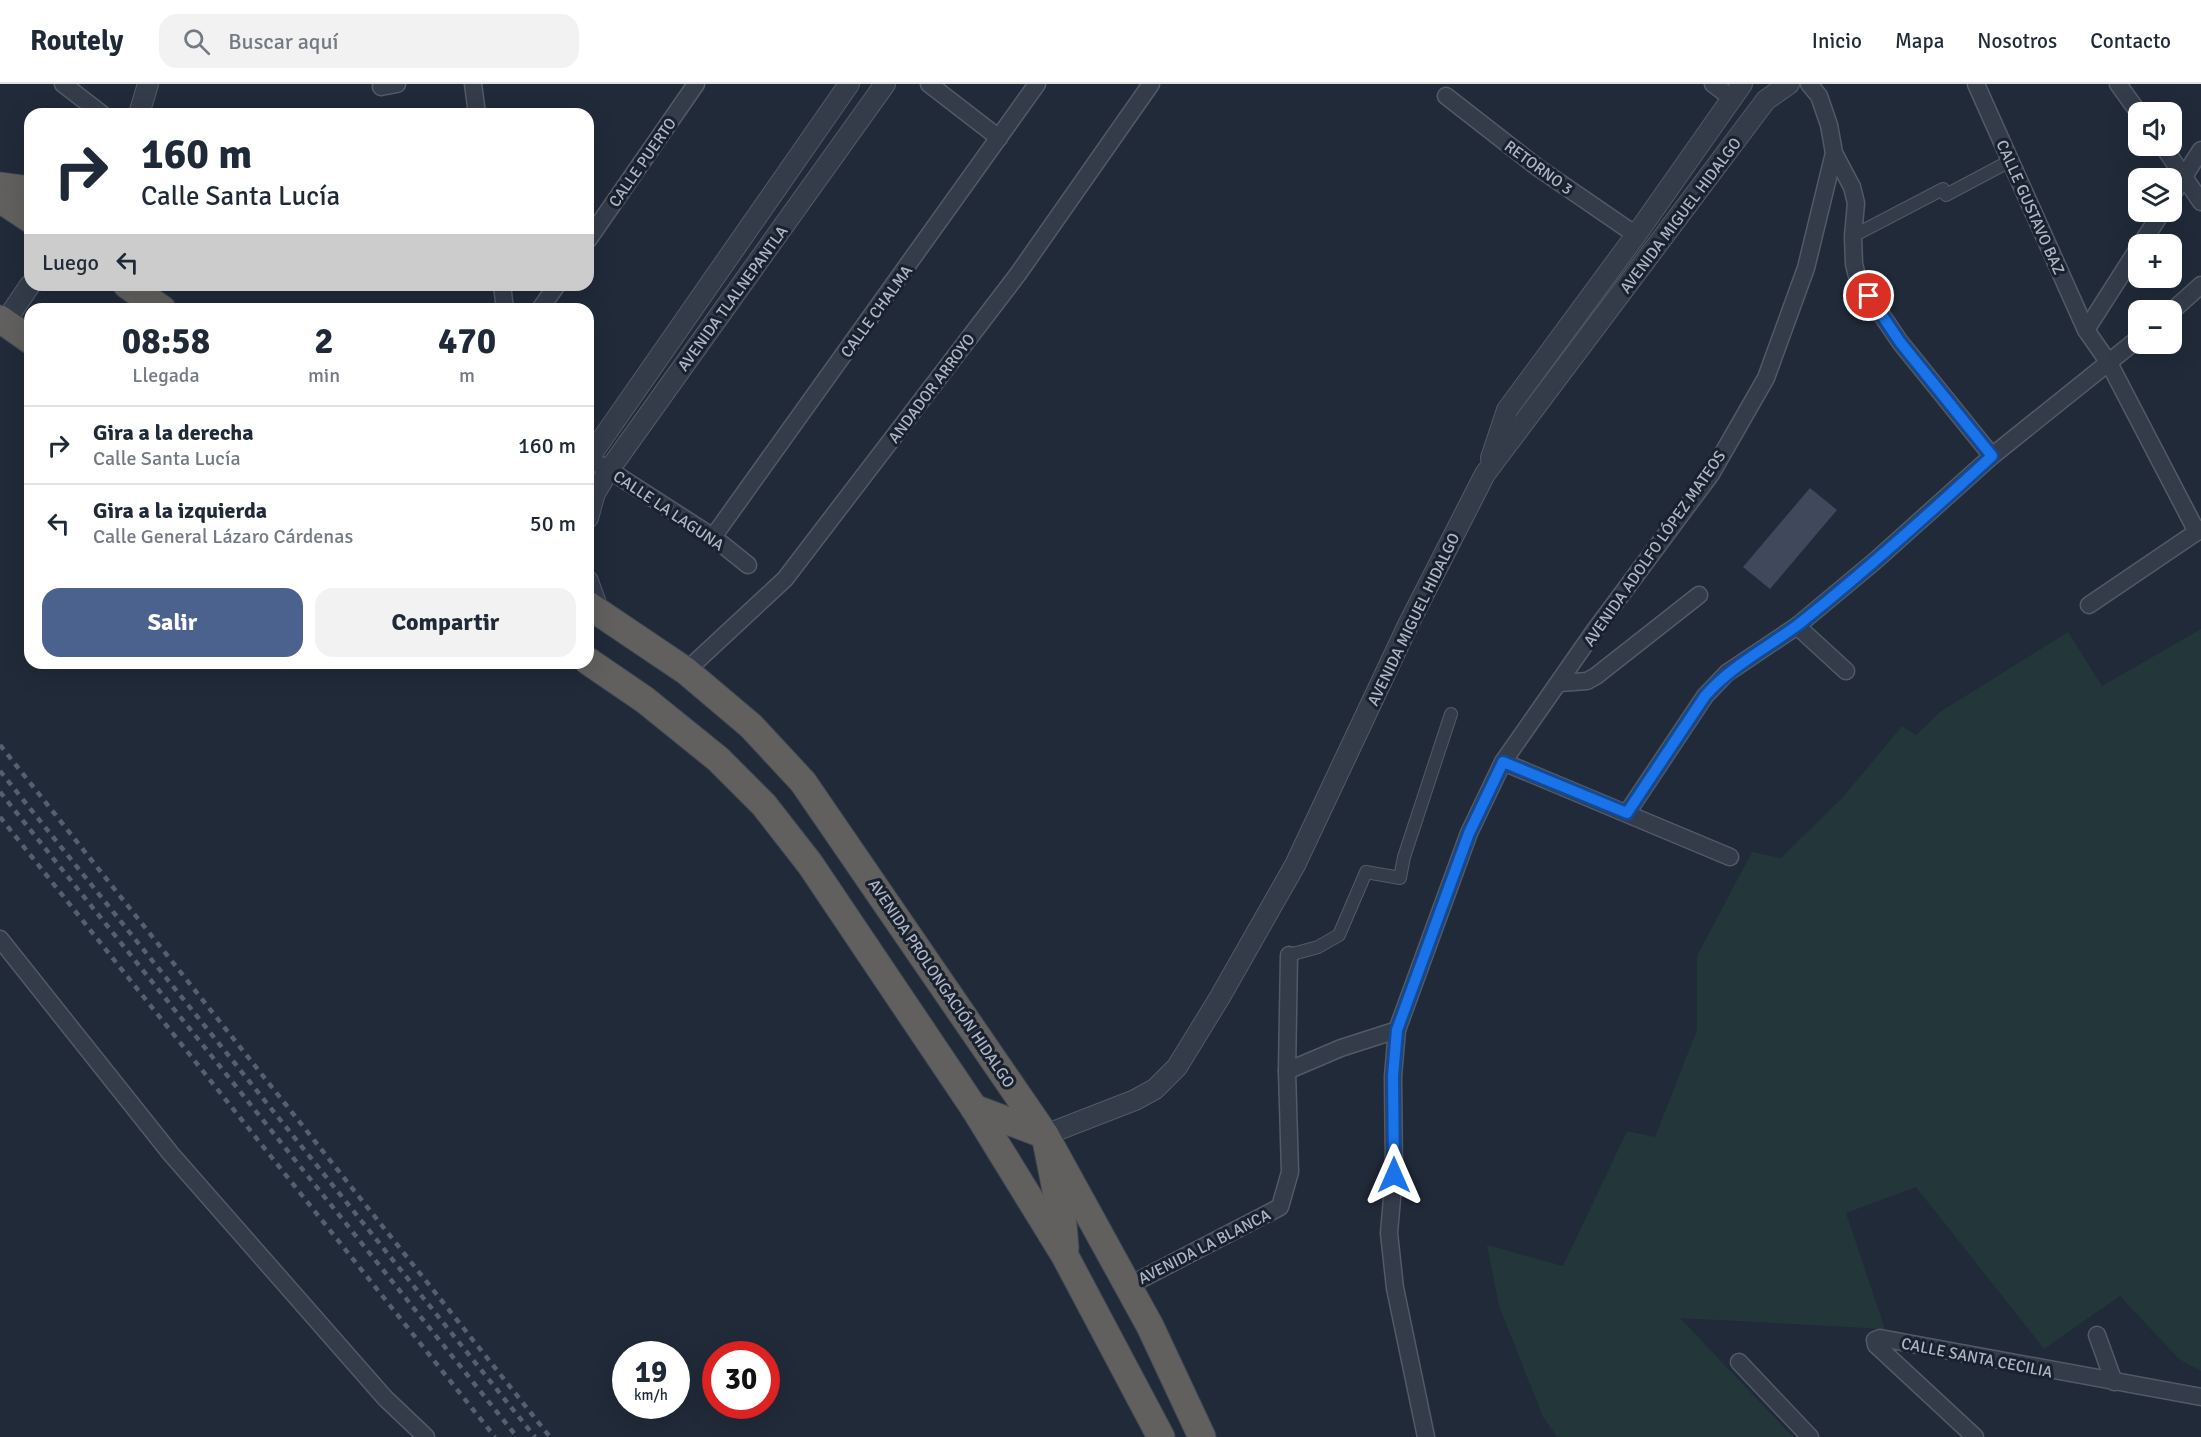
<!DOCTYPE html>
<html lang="es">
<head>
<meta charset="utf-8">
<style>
  :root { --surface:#fff; --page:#f2f2f3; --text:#1f2937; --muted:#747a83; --line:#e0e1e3; --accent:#4b628e }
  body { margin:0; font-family:Signika,sans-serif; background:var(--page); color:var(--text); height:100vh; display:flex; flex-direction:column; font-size:22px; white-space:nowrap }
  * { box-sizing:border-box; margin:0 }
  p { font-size:20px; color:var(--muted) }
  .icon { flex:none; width:33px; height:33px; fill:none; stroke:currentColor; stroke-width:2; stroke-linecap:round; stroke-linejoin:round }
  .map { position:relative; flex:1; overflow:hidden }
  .drawer { position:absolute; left:24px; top:219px; width:570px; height:366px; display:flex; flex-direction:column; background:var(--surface); border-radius:18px; box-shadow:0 6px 24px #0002 }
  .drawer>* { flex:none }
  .hud { position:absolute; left:24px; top:24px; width:570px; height:183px; border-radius:18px; box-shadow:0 6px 24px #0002; background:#fff; color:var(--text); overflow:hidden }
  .buttons { position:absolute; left:2128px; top:18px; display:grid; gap:12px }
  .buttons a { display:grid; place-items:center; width:54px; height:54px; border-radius:12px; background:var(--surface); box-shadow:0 6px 24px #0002; font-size:30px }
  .speed { position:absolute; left:612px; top:1257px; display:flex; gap:12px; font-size:30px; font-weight:700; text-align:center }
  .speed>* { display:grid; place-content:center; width:78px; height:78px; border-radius:50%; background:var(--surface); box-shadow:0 6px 24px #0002; line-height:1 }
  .speed small { font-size:15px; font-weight:400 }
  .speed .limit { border:9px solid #d22; background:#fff; color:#111 }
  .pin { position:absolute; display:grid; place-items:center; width:51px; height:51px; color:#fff; margin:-26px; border:3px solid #fff; border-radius:50%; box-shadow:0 2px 6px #0007 }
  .me { position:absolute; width:66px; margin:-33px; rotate:0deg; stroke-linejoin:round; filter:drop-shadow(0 0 4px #0008) }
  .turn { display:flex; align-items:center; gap:21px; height:126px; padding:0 18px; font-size:27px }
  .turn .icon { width:78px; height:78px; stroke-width:2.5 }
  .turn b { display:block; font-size:42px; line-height:51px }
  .then { display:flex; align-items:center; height:57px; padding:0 18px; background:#0003; gap:12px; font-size:22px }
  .eta { display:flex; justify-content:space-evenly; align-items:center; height:102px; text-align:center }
  .eta b { font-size:36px; font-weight:800; line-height:42px }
  .cta { display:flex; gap:12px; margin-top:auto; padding:12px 18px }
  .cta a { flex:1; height:69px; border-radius:18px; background:var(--accent); color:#fff; font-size:24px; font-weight:800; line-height:69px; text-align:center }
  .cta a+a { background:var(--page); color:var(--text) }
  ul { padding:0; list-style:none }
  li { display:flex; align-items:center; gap:18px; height:78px; padding:0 18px; border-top:2px solid var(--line) }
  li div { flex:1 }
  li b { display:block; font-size:22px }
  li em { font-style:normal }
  header { display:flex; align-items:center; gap:36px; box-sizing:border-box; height:84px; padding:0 30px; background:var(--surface); border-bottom:2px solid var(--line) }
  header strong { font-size:28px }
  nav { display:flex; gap:33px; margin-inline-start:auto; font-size:21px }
  .search { width:420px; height:54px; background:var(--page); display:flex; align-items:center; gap:15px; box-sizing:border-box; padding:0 21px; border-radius:18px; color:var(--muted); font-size:22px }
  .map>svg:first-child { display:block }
  .green { fill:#23363a }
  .building { fill:#40495b }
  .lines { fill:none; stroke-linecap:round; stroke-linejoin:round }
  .pedestrian-casing { stroke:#525967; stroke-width:14 }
  .minor-casing { stroke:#525967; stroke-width:19 }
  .tertiary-casing { stroke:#525967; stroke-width:22 }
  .trunk-casing { stroke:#3f4654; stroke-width:29 }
  .pedestrian { stroke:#343c4a; stroke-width:12 }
  .minor { stroke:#343c4a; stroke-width:16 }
  .tertiary { stroke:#343c4a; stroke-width:20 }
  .trunk { stroke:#61605e; stroke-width:27 }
  .rail { stroke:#565f71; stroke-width:4.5; stroke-dasharray:6 6; stroke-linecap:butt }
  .route-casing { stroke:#114b97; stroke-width:15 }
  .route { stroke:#1a73e8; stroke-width:10 }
  .labels { text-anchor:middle; stroke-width:6; stroke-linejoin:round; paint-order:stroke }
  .street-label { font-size:16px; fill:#afb6c6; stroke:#1a212e }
</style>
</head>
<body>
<header>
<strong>Routely</strong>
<div class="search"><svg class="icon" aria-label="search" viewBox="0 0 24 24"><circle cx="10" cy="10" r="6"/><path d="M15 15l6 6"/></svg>Buscar aquí</div>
<nav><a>Inicio</a><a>Mapa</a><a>Nosotros</a><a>Contacto</a></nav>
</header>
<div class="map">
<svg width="2201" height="1353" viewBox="0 0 2201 1353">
  <rect width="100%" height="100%" fill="#212a39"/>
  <path class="green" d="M2201 545V1287L2179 1275 2120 1212 2044 1265 1916 1103 1846 1129 1885 1245 1680 1234 1793 1353H1557L1543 1333 1499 1222 1487 1161 1563 1182 1627 1047 1655 1053 1697 946V872L1752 768 1781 774 1844 712 1902 642 1916 651 1940 628 2068 548 2102 602Z"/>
  <path class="building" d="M1810 404 1837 426 1770 505 1743 483Z"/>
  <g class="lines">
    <g class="pedestrian-casing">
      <g id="pedestrian">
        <path d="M1853 152 1943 105 1946 111 2010 77"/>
        <path d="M1289 871 1318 863 1339 851 1366 788 1400 794 1404 773 1451 630"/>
      </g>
    </g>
    <g class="minor-casing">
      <g id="minor">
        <path d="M63 0 102 30"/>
        <path d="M473 0 477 30"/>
        <path d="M929 0 999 54"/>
        <path d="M1713 0 1733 15"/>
        <path d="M1976 0 2086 246 2109 279 2197 448"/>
        <path d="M2118 0 2139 29"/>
        <path d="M381 3 397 0"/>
        <path d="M1446 12 1537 83 1636 151"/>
        <path d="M2163 62 2201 118"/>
        <path d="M1834 69 1852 103 1856 119 1853 152 1854 180 1858 196 1900 258 1992 372"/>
        <path d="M2172 111 2201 66"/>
        <path d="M588 156 696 0"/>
        <path d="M2141 160 2162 128"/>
        <path d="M502 201 505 225"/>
        <path d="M540 225 557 201"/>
        <path d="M2172 227 2201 201"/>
        <path d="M2086 246 2139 163"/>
        <path d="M588 374 609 386 713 453 748 481"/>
        <path d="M713 453 1037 0"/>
        <path d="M2089 521 2201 445"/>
        <path d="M1797 542 1846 587"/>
        <path d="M686 587 785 495 1018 190 1151 0"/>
        <path d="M1560 599 1587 597 1596 592 1699 511"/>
        <path d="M1503 678 1730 773"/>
        <path d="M1627 729 1705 612 1727 589 1797 542 1875 477 1992 372 2139 254"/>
        <path d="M0 855 171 1070 385 1314 426 1353"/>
        <path d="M1287 987 1341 964 1397 946"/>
        <path d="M1128 1202 1280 1123 1290 1088 1287 987 1289 871"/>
        <path d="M2097 1251 2114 1298"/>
        <path d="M1739 1278 1810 1353"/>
        <path d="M1426 1353 1395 1204 1389 1149 1394 1091 1393 992 1397 946 1469 749 1503 678 1595 546 1711 390 1766 294 1806 184 1834 69 1829 41 1819 12 1809 0"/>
        <path d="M1975 1353 1876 1261 1875 1256 1880 1254 2201 1313"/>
      </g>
    </g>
    <g class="tertiary-casing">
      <g id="tertiary">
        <path d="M139 30 148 0"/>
        <path d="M5 238 30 201"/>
        <path d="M589 374 849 0"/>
        <path d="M1491 374 1507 326 1636 151 1742 0"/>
        <path d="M588 434 595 409 609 386 885 0"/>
        <path d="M588 497 599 528"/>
        <path d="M1045 1051 1135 1016 1155 1005 1177 983 1220 913 1295 781 1409 539 1485 390 1766 16 1789 0"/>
      </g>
    </g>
    <g class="trunk-casing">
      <g id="trunk">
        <path d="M0 102 30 106"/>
        <path d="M0 115 30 135"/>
        <path d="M127 201 162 225"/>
        <path d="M0 235 30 256"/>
        <path d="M588 521 686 587 751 642 803 698 1045 1051 1150 1242 1202 1353"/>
        <path d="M588 577 645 616 718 675 764 721 810 780 974 1024 1065 1172 1161 1353"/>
        <path d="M974 1024 1045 1051 1063 1141 1065 1164"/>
      </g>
    </g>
    <use href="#pedestrian" class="pedestrian"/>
    <use href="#minor" class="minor"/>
    <use href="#tertiary" class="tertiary"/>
    <use href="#trunk" class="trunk"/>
    <g class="rail">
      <path d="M0 661 550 1353"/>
      <path d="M0 687 535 1353"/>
      <path d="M0 708 517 1353"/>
      <path d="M0 733 495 1353"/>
    </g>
  </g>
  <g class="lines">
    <g class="route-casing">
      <path id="route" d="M1394 1091 1393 992 1397 946 1469 749 1503 678 1627 729 1705 612C1731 582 1767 564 1799 540 1866 487 1929 430 1992 372L1900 258 1869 212"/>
    </g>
    <use href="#route" class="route"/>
  </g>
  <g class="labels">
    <g class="street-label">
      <text transform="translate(642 78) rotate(-55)" y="6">CALLE PUERTO</text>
      <text transform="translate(1539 83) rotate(36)" y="6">RETORNO 3</text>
      <text transform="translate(2031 123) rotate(66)" y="6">CALLE GUSTAVO BAZ</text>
      <text transform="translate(1680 131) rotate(-53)" y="6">AVENIDA MIGUEL HIDALGO</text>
      <text transform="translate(732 214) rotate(-54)" y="6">AVENIDA TLALNEPANTLA</text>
      <text transform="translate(876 227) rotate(-54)" y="6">CALLE CHALMA</text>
      <text transform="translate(931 304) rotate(-53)" y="6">ANDADOR ARROYO</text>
      <text transform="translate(669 426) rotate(34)" y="6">CALLE LA LAGUNA</text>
      <text transform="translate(1654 464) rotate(-55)" y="6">AVENIDA ADOLFO LÓPEZ MATEOS</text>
      <text transform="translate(1413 535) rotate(-64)" y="6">AVENIDA MIGUEL HIDALGO</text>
      <text transform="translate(942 899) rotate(56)" y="6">AVENIDA PROLONGACIÓN HIDALGO</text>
      <text transform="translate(1204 1162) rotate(-27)" y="6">AVENIDA LA BLANCA</text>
      <text transform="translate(1977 1273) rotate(11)" y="6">CALLE SANTA CECILIA</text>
    </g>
  </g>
</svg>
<div class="buttons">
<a><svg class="icon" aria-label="sound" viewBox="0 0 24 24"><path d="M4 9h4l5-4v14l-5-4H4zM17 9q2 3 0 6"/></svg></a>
<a><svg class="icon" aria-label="layers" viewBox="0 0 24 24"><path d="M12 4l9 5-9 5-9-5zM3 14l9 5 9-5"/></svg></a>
<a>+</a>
<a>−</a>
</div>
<div class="speed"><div>19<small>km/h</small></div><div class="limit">30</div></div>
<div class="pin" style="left:1869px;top:212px;background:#d93025"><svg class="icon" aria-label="arrive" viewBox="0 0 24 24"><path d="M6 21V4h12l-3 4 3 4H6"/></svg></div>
<svg class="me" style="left:1394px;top:1091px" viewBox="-20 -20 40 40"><path d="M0-17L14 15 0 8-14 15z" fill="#1a73e8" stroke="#fff" stroke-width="4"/></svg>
<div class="hud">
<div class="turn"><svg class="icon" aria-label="right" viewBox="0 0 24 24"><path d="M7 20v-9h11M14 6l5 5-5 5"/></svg><div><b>160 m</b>Calle Santa Lucía</div></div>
<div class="then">Luego<svg class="icon" aria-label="left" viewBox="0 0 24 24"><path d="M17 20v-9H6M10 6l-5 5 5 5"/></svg></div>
</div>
<section class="drawer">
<div class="eta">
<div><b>08:58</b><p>Llegada</p></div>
<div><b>2</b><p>min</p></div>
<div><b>470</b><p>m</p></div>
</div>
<ul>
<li><svg class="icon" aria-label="right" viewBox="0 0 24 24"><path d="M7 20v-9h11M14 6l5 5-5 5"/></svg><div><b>Gira a la derecha</b><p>Calle Santa Lucía</p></div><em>160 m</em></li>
<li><svg class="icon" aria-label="left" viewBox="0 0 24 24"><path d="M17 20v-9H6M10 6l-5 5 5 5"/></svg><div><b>Gira a la izquierda</b><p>Calle General Lázaro Cárdenas</p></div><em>50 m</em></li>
</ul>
<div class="cta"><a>Salir</a><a>Compartir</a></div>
</section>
</div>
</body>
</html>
